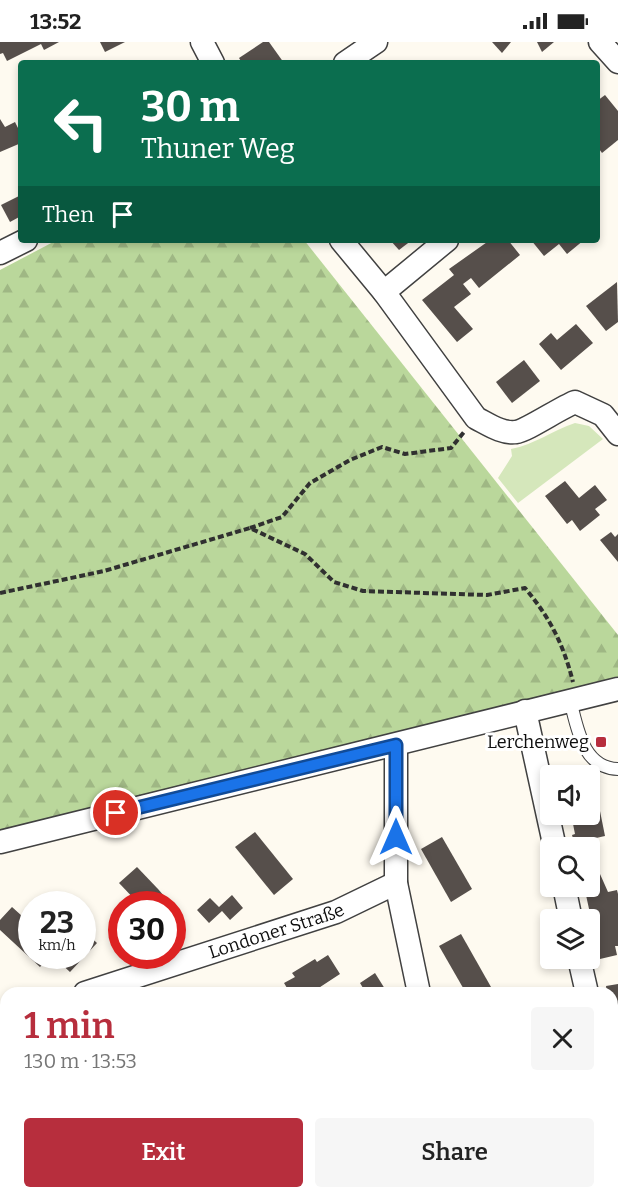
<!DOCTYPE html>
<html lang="en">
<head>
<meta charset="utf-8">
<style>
  :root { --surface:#fff; --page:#f6f6f6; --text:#222; --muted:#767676; --accent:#b72e3d }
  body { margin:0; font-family:Bitter,serif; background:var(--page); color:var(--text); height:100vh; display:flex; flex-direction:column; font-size:22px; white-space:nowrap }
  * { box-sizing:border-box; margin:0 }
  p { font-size:20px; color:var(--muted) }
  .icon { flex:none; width:33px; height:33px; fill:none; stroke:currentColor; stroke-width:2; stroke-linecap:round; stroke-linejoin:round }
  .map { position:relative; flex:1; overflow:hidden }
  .drawer { position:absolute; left:0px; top:945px; width:618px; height:212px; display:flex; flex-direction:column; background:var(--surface); border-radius:18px 18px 0 0; box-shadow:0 3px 9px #0003 }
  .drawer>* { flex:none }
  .top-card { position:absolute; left:18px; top:18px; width:582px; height:183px; border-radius:6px; box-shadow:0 3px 9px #0003; background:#0b6e4f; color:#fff; overflow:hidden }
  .fabs { position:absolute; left:540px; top:723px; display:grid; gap:12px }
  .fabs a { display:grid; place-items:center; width:60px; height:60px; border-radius:6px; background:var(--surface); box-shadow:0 3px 9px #0003; font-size:30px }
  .speed { position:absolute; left:18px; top:849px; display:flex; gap:12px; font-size:30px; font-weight:700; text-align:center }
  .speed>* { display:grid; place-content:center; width:78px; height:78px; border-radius:50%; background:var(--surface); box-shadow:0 3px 9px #0003; line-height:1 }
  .speed small { font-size:15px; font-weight:400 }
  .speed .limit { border:9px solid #d22; background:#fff; color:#111 }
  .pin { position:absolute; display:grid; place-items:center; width:51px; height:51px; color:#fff; margin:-26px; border:3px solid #fff; border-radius:50%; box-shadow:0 2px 6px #0007 }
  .me { position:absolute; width:66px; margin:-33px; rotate:0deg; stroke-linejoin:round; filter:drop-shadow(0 0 4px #0008) }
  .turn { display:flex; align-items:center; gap:21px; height:126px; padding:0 24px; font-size:27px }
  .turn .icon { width:78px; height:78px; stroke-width:2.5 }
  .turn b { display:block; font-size:42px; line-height:51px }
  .then { display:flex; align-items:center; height:57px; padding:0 24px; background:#0003; gap:12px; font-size:22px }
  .round { display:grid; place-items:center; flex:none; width:63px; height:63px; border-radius:6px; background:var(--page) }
  .summary { display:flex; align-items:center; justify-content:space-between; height:102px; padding:0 24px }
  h1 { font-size:36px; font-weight:600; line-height:45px; color:var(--accent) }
  .primary-button { display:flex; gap:12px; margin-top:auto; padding:12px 24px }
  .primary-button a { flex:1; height:69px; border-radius:6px; background:var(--accent); color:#fff; font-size:24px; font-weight:600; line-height:69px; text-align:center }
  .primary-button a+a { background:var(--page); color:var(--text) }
  .status { display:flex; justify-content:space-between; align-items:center; height:42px; padding:0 30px; background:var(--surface); direction:ltr }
  .status svg { height:16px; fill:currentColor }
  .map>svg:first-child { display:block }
  .forest { fill:url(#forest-firs) }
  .park { fill:#d5e7bb }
  .pitch { fill:#e5efcd }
  .building { fill:#564f4b }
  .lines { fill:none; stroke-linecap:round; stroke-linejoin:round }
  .lane-casing { stroke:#414141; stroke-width:14 }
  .street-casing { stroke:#414141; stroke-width:25 }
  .path { stroke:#303030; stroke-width:4; stroke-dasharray:6 3; stroke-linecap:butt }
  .lane { stroke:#fff; stroke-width:12 }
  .street { stroke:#fff; stroke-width:22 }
  .route-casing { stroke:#114b97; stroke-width:15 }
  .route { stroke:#1a73e8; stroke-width:10 }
  .poi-dot { fill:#b72e3d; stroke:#fff; stroke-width:2 }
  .labels { text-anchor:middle; stroke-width:6; stroke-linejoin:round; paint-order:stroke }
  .poi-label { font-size:18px; fill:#0e0e0e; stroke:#fff; text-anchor:end }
  .street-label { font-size:18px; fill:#0e0e0e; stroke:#fff }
</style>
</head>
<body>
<div class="status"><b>13:52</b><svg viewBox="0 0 49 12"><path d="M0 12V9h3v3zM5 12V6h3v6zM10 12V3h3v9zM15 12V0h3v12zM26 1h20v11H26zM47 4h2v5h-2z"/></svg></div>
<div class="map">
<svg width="618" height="1156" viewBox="0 0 618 1156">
  <defs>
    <pattern id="forest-firs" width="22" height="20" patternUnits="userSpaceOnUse" patternTransform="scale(1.5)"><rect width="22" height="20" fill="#bad79b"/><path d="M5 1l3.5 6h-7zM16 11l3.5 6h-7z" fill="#9fb784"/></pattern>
  </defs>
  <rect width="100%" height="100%" fill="#fefaf0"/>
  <path class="forest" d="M57 198H304L618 593V636L560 660 0 797V228Z"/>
  <path class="park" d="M575 381 589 384 603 397 518 461 498 436 512 414 511 407C534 403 553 388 575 381Z"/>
  <path class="pitch" d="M205 1150H352V1156H182Z"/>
  <g class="building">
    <path d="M0 0H59L44 8 41 2 7 19 3 11 0 12Z"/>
    <path d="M100 0H125L105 10Z"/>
    <path d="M263 0H269L284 21H242L239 16Z"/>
    <path d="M492 0H511L502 11Z"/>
    <path d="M537 0H554L542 10Z"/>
    <path d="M605 53 618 69V98L602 111 597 104V59Z"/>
    <path d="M0 77 5 85 15 80 21 92V101L0 110Z"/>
    <path d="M21 153V174L10 180 1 163Z"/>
    <path d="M390 198H412L399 208Z"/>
    <path d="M490 198H508L520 213 479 246 471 236 463 242 471 252 454 265 473 287 457 300 422 258 454 233 449 227Z"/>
    <path d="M531 198H584L567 212 559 202 544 214Z"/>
    <path d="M617 240 618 280 606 289 586 264Z"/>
    <path d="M576 282 593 301 561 328 539 302 551 291 557 298Z"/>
    <path d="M524 318 540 339 512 361 496 340Z"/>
    <path d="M565 439 579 456 595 443 607 458 595 467 600 473 580 489 572 478 567 482 545 454Z"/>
    <path d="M611 490 615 495 618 492V520L600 498Z"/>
    <path d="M596 749 605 794 596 796 598 805 594 806 596 815 590 816V806H576L574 800 572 793 575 792 571 772H590V750Z"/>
    <path d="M255 790 293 837 274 853 235 805Z"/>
    <path d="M442 795 472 847 451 860 421 807Z"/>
    <path d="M137 825 158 847 171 862H139L119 841Z"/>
    <path d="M600 832 608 850 617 848 618 852V904H615L617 913 600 917 584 844H590V834Z"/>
    <path d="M232 853 243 866 230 878 222 869 209 881 197 868 210 856 219 865Z"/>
    <path d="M12 865 32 883V914H50L40 925 0 888V878Z"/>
    <path d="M84 889 97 901 70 930 57 918 61 914H82Z"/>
    <path d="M461 892 491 945 480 951H466L439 904Z"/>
    <path d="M328 913 340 932 311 951H290L284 941 295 935 292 931 315 917 317 920Z"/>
    <path d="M375 931 385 947 388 951H366L360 941Z"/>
    <path d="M618 942V987H617L615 976H612V951H607L606 944Z"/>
    <path d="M0 1034 6 1040V1050L0 1056Z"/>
  </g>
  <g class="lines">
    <g class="lane-casing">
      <path id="lane" d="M570 658C577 684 582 726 618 727"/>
    </g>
    <g class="street-casing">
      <g id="street">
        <path d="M202 0 213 21"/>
        <path d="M600 0 618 20"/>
        <path d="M345 21 376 0"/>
        <path d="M341 198 384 250 476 376C488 382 502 392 516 390 526 389 560 366 575 360L603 373 618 392"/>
        <path d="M0 211 26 198"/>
        <path d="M384 250 447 198"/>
        <path d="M525 669 555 806"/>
        <path d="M396 703V841L419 951"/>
        <path d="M0 800 618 647"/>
        <path d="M564 844 571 878"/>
        <path d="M579 916 587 951"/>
        <path id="s1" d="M85 951 336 870 396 841"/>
        <path d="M0 978 6 976"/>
        <path d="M612 1034 618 1032"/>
      </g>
    </g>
    <g class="path">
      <path d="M250 486 282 475 310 441 350 418 382 405 405 412 451 406 464 390"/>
      <path d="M0 551 104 529 250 486 305 512 334 540 363 549 487 553 525 546C550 576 563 601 573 640"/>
    </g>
    <use href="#lane" class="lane"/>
    <use href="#street" class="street"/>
  </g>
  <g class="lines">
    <g class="route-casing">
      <path id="route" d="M116 771 396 703V795"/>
    </g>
    <use href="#route" class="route"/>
  </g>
  <rect class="poi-dot" x="595" y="694" width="12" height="12" rx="3"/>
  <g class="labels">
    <g class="poi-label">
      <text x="589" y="706">Lerchenweg</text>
    </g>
    <g class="street-label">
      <text dy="6" stroke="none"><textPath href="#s1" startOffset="201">Londoner Straße</textPath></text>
    </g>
  </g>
</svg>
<div class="fabs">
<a><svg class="icon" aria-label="sound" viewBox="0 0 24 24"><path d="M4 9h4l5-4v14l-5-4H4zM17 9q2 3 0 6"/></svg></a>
<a><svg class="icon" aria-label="search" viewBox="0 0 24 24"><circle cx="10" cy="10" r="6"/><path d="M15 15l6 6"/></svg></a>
<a><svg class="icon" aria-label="layers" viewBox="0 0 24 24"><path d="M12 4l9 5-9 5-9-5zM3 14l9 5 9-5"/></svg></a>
</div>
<div class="speed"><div>23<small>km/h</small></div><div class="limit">30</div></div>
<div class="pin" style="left:116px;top:771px;background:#d93025"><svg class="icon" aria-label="arrive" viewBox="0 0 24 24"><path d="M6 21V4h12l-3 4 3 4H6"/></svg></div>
<svg class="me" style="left:396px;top:795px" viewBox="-20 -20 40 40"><path d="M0-17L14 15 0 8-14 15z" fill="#1a73e8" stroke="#fff" stroke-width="4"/></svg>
<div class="top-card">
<div class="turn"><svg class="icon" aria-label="left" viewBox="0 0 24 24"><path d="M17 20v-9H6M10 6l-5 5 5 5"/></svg><div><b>30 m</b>Thuner Weg</div></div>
<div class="then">Then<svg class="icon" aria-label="arrive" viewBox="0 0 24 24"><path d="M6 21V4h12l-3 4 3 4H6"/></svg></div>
</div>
<section class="drawer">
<div class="summary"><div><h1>1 min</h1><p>130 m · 13:53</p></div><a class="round"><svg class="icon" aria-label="close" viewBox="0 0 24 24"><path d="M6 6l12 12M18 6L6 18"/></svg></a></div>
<div class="primary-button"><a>Exit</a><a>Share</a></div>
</section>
</div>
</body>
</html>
